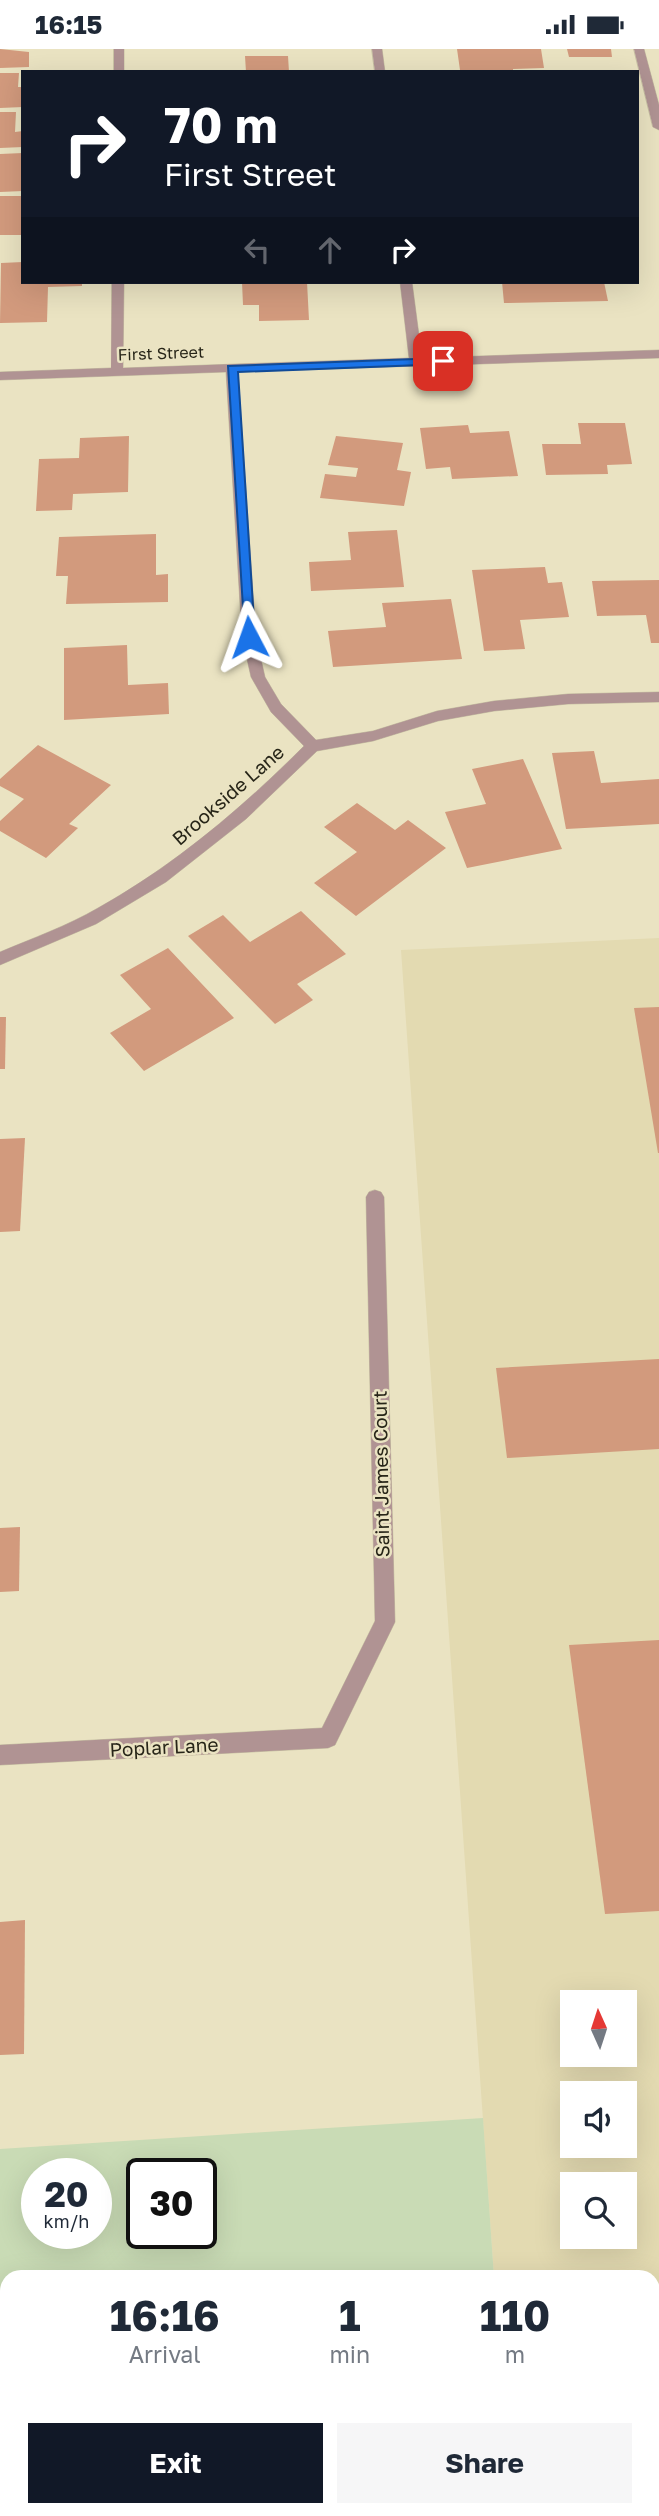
<!DOCTYPE html>
<html lang="en">
<head>
<meta charset="utf-8">
<style>
  :root { --surface:#fff; --page:#f6f6f7; --text:#1f2937; --muted:#747a83; --accent:#111827 }
  body { margin:0; font-family:"Golos Text",sans-serif; background:var(--page); color:var(--text); height:100vh; display:flex; flex-direction:column; font-size:26px; white-space:nowrap }
  * { box-sizing:border-box; margin:0 }
  p { font-size:23px; color:var(--muted) }
  .icon { flex:none; width:38px; height:38px; fill:none; stroke:currentColor; stroke-width:2; stroke-linecap:round; stroke-linejoin:round }
  .map { position:relative; flex:1; overflow:hidden }
  .panel { position:absolute; left:0px; top:2221px; width:660px; height:247px; display:flex; flex-direction:column; background:var(--surface); border-radius:21px 21px 0 0; box-shadow:0 7px 28px #0002 }
  .panel>* { flex:none }
  .top-card { position:absolute; left:21px; top:21px; width:618px; height:214px; border-radius:0px; box-shadow:0 7px 28px #0002; background:#111827; color:#fff; overflow:hidden }
  .needle { width:46px; rotate:357deg }
  .controls { position:absolute; left:560px; top:1941px; display:grid; gap:14px }
  .controls a { display:grid; place-items:center; width:77px; height:77px; border-radius:0px; background:var(--surface); box-shadow:0 7px 28px #0002; font-size:35px }
  .speed { position:absolute; left:21px; top:2109px; display:flex; gap:14px; font-size:35px; font-weight:700; text-align:center }
  .speed>* { display:grid; place-content:center; width:91px; height:91px; border-radius:50%; background:var(--surface); box-shadow:0 7px 28px #0002; line-height:1 }
  .speed small { font-size:18px; font-weight:400 }
  .speed .limit { border:4px solid #111; border-radius:10px; background:#fff; color:#111 }
  .pin { position:absolute; display:grid; place-items:center; width:60px; height:60px; color:#fff; margin:-30px; border-radius:14px; box-shadow:0 4px 10px #0006 }
  .me { position:absolute; width:77px; margin:-38px; rotate:356deg; stroke-linejoin:round; filter:drop-shadow(0 0 5px #0008) }
  .turn { display:flex; align-items:center; gap:24px; height:147px; padding:0 28px; font-size:32px }
  .turn .icon { width:91px; height:91px; stroke-width:2.5 }
  .turn b { display:block; font-size:49px; line-height:60px }
  .lanes { display:flex; align-items:center; height:66px; padding:0 28px; background:#0003; justify-content:center; gap:35px; direction:ltr }
  .lanes .off { opacity:.35 }
  .eta { display:flex; justify-content:space-evenly; align-items:center; height:119px; text-align:center }
  .eta b { font-size:42px; font-weight:700; line-height:49px }
  .action { display:flex; gap:14px; margin-top:auto; padding:14px 28px }
  .action a { flex:1; height:80px; border-radius:0px; background:var(--accent); color:#fff; font-size:28px; font-weight:700; line-height:80px; text-align:center }
  .action a+a { background:var(--page); color:var(--text) }
  .status { display:flex; justify-content:space-between; align-items:center; height:49px; padding:0 35px; background:var(--surface); direction:ltr }
  .status svg { height:19px; fill:currentColor }
  .map>svg:first-child { display:block }
  .built { fill:#e3dab1; fill-rule:evenodd }
  .green { fill:#c9dbb5; fill-rule:evenodd }
  .building { fill:#d29a7d }
  .lines { fill:none; stroke-linecap:round; stroke-linejoin:round }
  .minor-casing { stroke:#c7c1a3; stroke-width:1 }
  .minor { fill:#b09393; fill-rule:evenodd }
  .route { fill:#1a73e8; stroke:#114b97; stroke-width:2 }
  .labels { text-anchor:middle; stroke-width:5; stroke-linejoin:round; paint-order:stroke }
  .far-street-label { font-size:16px; fill:#272518; stroke:#eae3c2 }
  .street-label { font-size:19px; fill:#272518; stroke:#eae3c2 }
</style>
</head>
<body>
<div class="status"><b>16:15</b><svg viewBox="0 0 49 12"><path d="M0 12V9h3v3zM5 12V6h3v6zM10 12V3h3v9zM15 12V0h3v12zM26 1h20v11H26zM47 4h2v5h-2z"/></svg></div>
<div class="map">
<svg width="659" height="2467" viewBox="0 0 659 2467">
  <rect width="100%" height="100%" fill="#eae3c2"/>
  <path class="built" d="M659 889V2467H511L510 2461 653 2460V2228H494L401 901ZM572 1953H625V2006H572ZM572 2044H625V2096H572ZM572 2135H625V2188H572Z"/>
  <path class="green" d="M483 2069 494 2228H7V2460H510L511 2467H0V2100ZM37 2124H96V2184H37ZM142 2124H201V2184H142Z"/>
  <g class="building">
    <path d="M0 0 29 3V18L0 19Z"/>
    <path d="M457 0H541L544 19 513 20V23L460 21Z"/>
    <path d="M567 0H611L612 8H569Z"/>
    <path d="M245 7H288L289 23H246Z"/>
    <path d="M0 24H19L18 38H23V58L0 59Z"/>
    <path d="M0 63H16L15 83 23 82V98L0 99Z"/>
    <path d="M23 104V142L0 143V105Z"/>
    <rect x="0" y="147" width="23" height="39"/>
    <path d="M23 213V233H82V237L48 238 47 273 0 274 1 214Z"/>
    <path d="M242 233H307L309 271 259 272V256H243Z"/>
    <path d="M502 233H604L608 252 504 254Z"/>
    <path d="M578 374H625L632 415 607 416 608 425 546 426 542 395H581Z"/>
    <path d="M468 376 470 384 509 382 518 427 452 430 450 418 426 420 420 379Z"/>
    <path d="M129 387 128 443 73 445 72 461 36 462 39 410 79 409 80 389Z"/>
    <path d="M336 387 403 394 397 421 411 423 404 457 320 449 325 425 356 428 358 419 328 416Z"/>
    <path d="M397 481 404 538 311 542 309 513 351 511 348 483Z"/>
    <path d="M156 485V526L168 525V553L66 555 68 527H56L59 488Z"/>
    <path d="M545 518 548 534 562 533 569 568 520 571 525 600 484 602 472 521Z"/>
    <path d="M659 531V594H651L646 566 597 567 592 532Z"/>
    <path d="M451 550 462 610 333 618 328 582 386 578 382 554Z"/>
    <path d="M127 596 128 636 168 634 169 665 64 671V599Z"/>
    <path d="M38 696 111 736 69 775 78 779 46 809 0 782V772L24 750 0 737V730Z"/>
    <path d="M594 702 601 734 659 730V775L566 780 552 704Z"/>
    <path d="M523 710 562 800 467 819 445 763 486 755 472 720Z"/>
    <path d="M357 754 395 781 408 771 446 799 356 867 314 834 357 803 324 778Z"/>
    <path d="M301 862 346 905 297 935 313 951 275 975 188 887 223 866 250 893Z"/>
    <path d="M168 899 234 969 144 1022 110 984 151 960 120 926Z"/>
    <path d="M659 958V1104H658L634 959Z"/>
    <path d="M0 968H6L5 1020H0Z"/>
    <path d="M25 1089 20 1182 0 1183V1090Z"/>
    <path d="M659 1310V1400L507 1409 496 1319Z"/>
    <path d="M20 1478 19 1542 0 1543V1479Z"/>
    <path d="M659 1591V1862L605 1865 569 1596Z"/>
    <path d="M25 1871 24 2005 0 2006V1873Z"/>
  </g>
  <g class="lines">
    <g class="minor-casing">
      <g id="minor">
        <rect x="114" y="0" width="10" height="23"/>
        <path d="M372 0H382L385 23H375Z"/>
        <path d="M634 0H644L659 56V81L653 78Z"/>
        <path d="M112 233H124L123 319 409 309 400 233H412L422 309 659 301V309L238 323 256 588 265 628 281 655 316 691 373 682 437 662 494 652 568 645 659 643V653L568 655 494 662 438 672 373 692 317 702 246 770 166 833 96 875 0 916V903C33 889 67 877 98 859 175 816 242 759 304 697L271 663 251 628 242 588 226 323 0 331V323L111 319Z"/>
        <path d="M375 1141 381 1143 384 1148 395 1573 335 1696 328 1699 0 1716V1696L322 1679 375 1572 366 1148 369 1143Z"/>
      </g>
    </g>
    <use href="#minor" class="minor"/>
  </g>
  <path class="route" d="M443 309 447 310V315L238 323 255 588 254 591H245L228 317Z"/>
  <g class="labels">
    <g class="far-street-label">
      <text transform="translate(161 304) rotate(-2)" y="6">First Street</text>
    </g>
    <g class="street-label">
      <text transform="translate(228 746) rotate(-41)" y="7">Brookside Lane</text>
      <text transform="translate(381 1425) rotate(-91)" y="7">Saint James Court</text>
      <text transform="translate(164 1698) rotate(-3)" y="7">Poplar Lane</text>
    </g>
  </g>
</svg>
<div class="controls">
<a><svg class="needle" viewBox="-14 -14 28 28"><path d="M0-13l5 13h-10z" fill="#e53935"/><path d="M0 13l5-13h-10z" fill="#747a83"/></svg></a>
<a><svg class="icon" aria-label="sound" viewBox="0 0 24 24"><path d="M4 9h4l5-4v14l-5-4H4zM17 9q2 3 0 6"/></svg></a>
<a><svg class="icon" aria-label="search" viewBox="0 0 24 24"><circle cx="10" cy="10" r="6"/><path d="M15 15l6 6"/></svg></a>
</div>
<div class="speed"><div>20<small>km/h</small></div><div class="limit">30</div></div>
<div class="pin" style="left:443px;top:312px;background:#d93025"><svg class="icon" aria-label="arrive" viewBox="0 0 24 24"><path d="M6 21V4h12l-3 4 3 4H6"/></svg></div>
<svg class="me" style="left:249px;top:588px" viewBox="-20 -20 40 40"><path d="M0-17L14 15 0 8-14 15z" fill="#1a73e8" stroke="#fff" stroke-width="4"/></svg>
<div class="top-card">
<div class="turn"><svg class="icon" aria-label="right" viewBox="0 0 24 24"><path d="M7 20v-9h11M14 6l5 5-5 5"/></svg><div><b>70 m</b>First Street</div></div>
<div class="lanes"><svg class="icon off" aria-label="left" viewBox="0 0 24 24"><path d="M17 20v-9H6M10 6l-5 5 5 5"/></svg><svg class="icon off" aria-label="ahead" viewBox="0 0 24 24"><path d="M12 20V5M6 11l6-6 6 6"/></svg><svg class="icon" aria-label="right" viewBox="0 0 24 24"><path d="M7 20v-9h11M14 6l5 5-5 5"/></svg></div>
</div>
<section class="panel">
<div class="eta">
<div><b>16:16</b><p>Arrival</p></div>
<div><b>1</b><p>min</p></div>
<div><b>110</b><p>m</p></div>
</div>
<div class="action"><a>Exit</a><a>Share</a></div>
</section>
</div>
</body>
</html>
